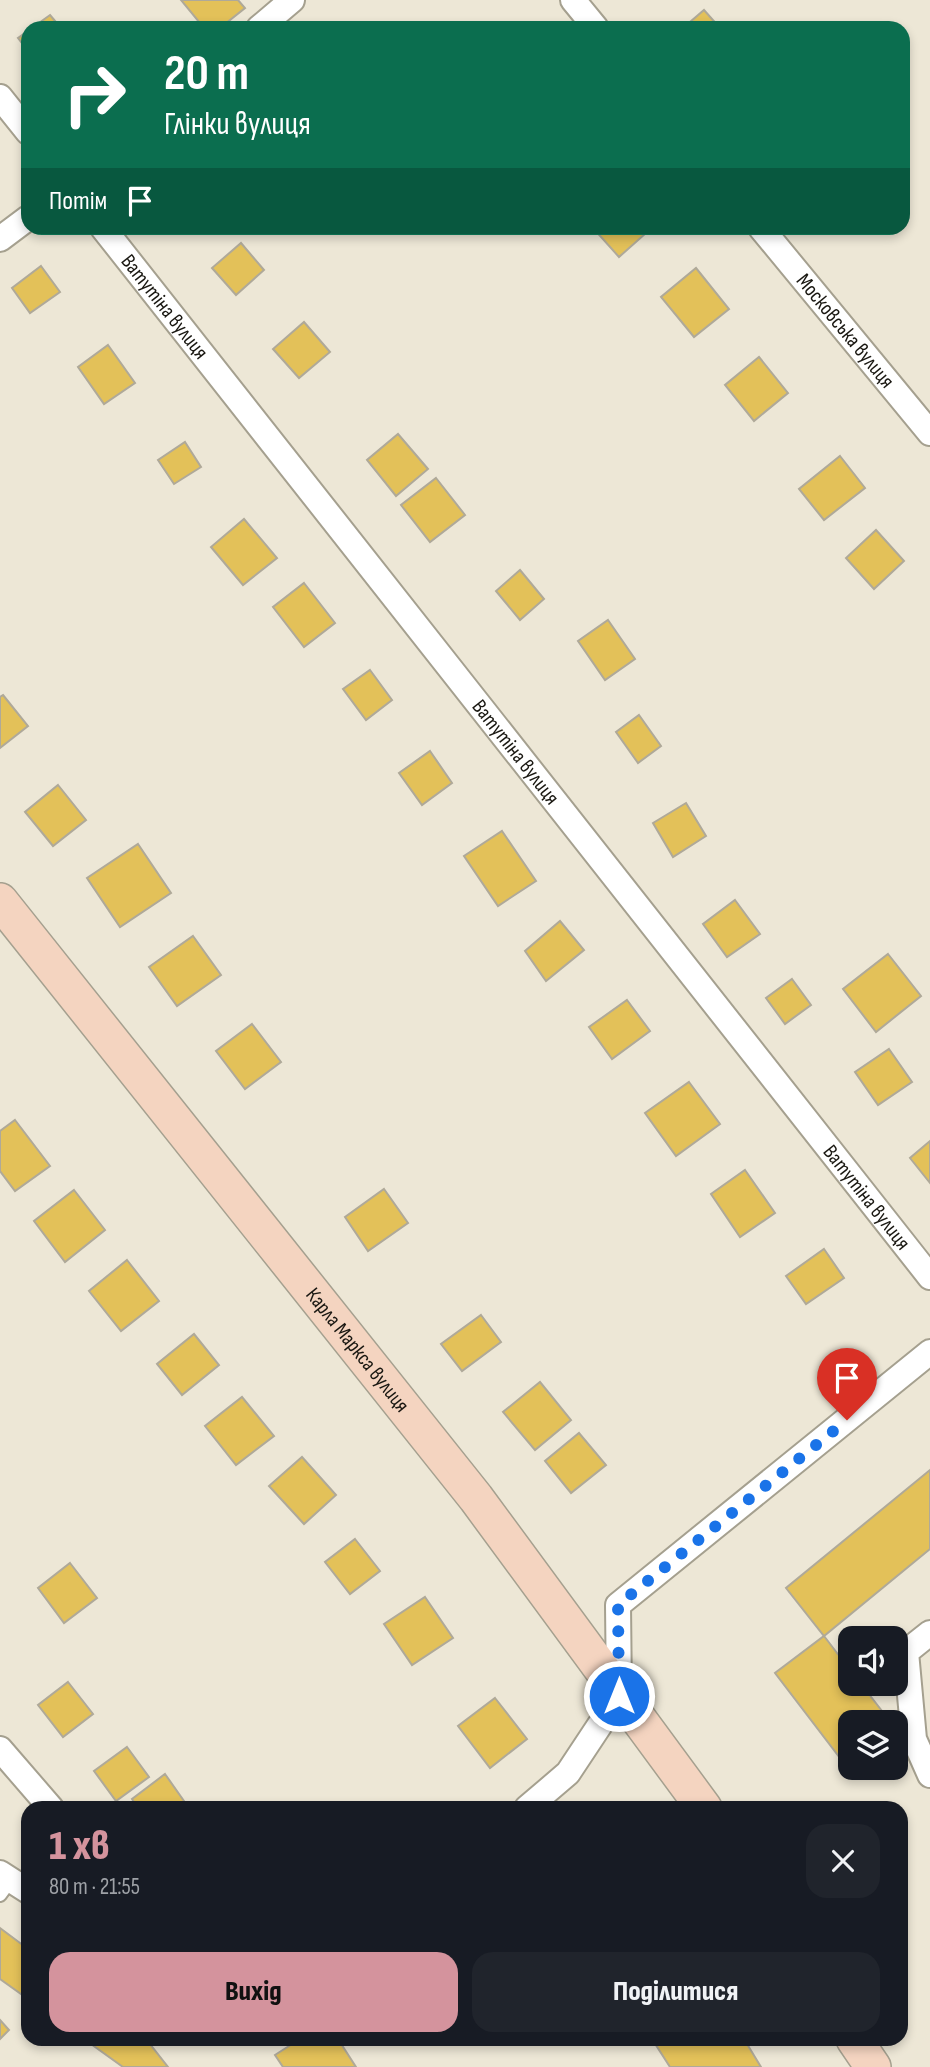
<!DOCTYPE html>
<html lang="uk">
<head>
<meta charset="utf-8">
<style>
  :root { --surface:#171b24; --page:#20242c; --text:#f1f3f6; --muted:#9ea1a6; --accent:#d4939d }
  body { margin:0; font-family:"Sofia Sans Condensed",sans-serif; background:var(--page); color:var(--text); height:100vh; display:flex; flex-direction:column; font-size:26px; white-space:nowrap }
  * { box-sizing:border-box; margin:0 }
  p { font-size:23px; color:var(--muted) }
  .icon { flex:none; width:38px; height:38px; fill:none; stroke:currentColor; stroke-width:2; stroke-linecap:round; stroke-linejoin:round }
  .map { position:relative; flex:1; overflow:hidden }
  .side { position:absolute; left:21px; top:1801px; width:887px; height:245px; display:flex; flex-direction:column; background:var(--surface); border-radius:21px; box-shadow:0 4px 10px #0003 }
  .side>* { flex:none }
  .banner { position:absolute; left:21px; top:21px; width:889px; height:214px; border-radius:21px; box-shadow:0 4px 10px #0003; background:#0b6e4f; color:#fff; overflow:hidden }
  .fabs { position:absolute; left:838px; top:1626px; display:grid; gap:14px }
  .fabs a { display:grid; place-items:center; width:70px; height:70px; border-radius:14px; background:var(--surface); box-shadow:0 4px 10px #0003; font-size:35px }
  .pin { position:absolute; display:grid; place-items:center; width:60px; height:60px; color:#fff; margin:-72px -30px; border-radius:50% 50% 50% 0; rotate:-45deg; box-shadow:0 0 7px #0007 }
  .pin .icon { rotate:45deg }
  .me { position:absolute; width:77px; margin:-38px; rotate:0deg; stroke-linejoin:round; filter:drop-shadow(0 0 5px #0008) }
  .turn { display:flex; align-items:center; gap:24px; height:147px; padding:0 28px; font-size:32px }
  .turn .icon { width:91px; height:91px; stroke-width:2.5 }
  .turn b { display:block; font-size:49px; line-height:60px }
  .then { display:flex; align-items:center; height:66px; padding:0 28px; background:#0003; gap:14px; font-size:26px }
  .round { display:grid; place-items:center; flex:none; width:74px; height:74px; border-radius:21px; background:var(--page) }
  .head { display:flex; align-items:center; justify-content:space-between; height:119px; padding:0 28px }
  h1 { font-size:42px; font-weight:800; line-height:52px; color:var(--accent) }
  .primary-button { display:flex; gap:14px; margin-top:auto; padding:14px 28px }
  .primary-button a { flex:1; height:80px; border-radius:21px; background:var(--accent); color:#111; font-size:28px; font-weight:800; line-height:80px; text-align:center }
  .primary-button a+a { background:var(--page); color:var(--text) }
  .map>svg:first-child { display:block }
  .building { fill:#e3c159; stroke:#afa999; stroke-width:2 }
  .lines { fill:none; stroke-linecap:round; stroke-linejoin:round }
  .lane-casing { stroke:#a5a08f; stroke-width:16 }
  .street-casing { stroke:#a5a08f; stroke-width:28 }
  .secondary-casing { stroke:#a5a08f; stroke-width:38 }
  .lane { stroke:#fff; stroke-width:12 }
  .street { stroke:#fff; stroke-width:24 }
  .secondary { stroke:#f4d4c0; stroke-width:35 }
  .route { stroke:#1a73e8; stroke-width:12; stroke-dasharray:0 21.6 }
  .labels { text-anchor:middle; stroke-width:7; stroke-linejoin:round; paint-order:stroke }
  .street-label { font-size:21px; fill:#191711; stroke:#fff }
</style>
</head>
<body>
<div class="map">
<svg width="930" height="2067" viewBox="0 0 930 2067">
  <rect width="100%" height="100%" fill="#ede7d6"/>
  <g class="building">
    <path d="M181 0H238L245 8 220 28H204Z"/>
    <path d="M704 10 720 28H683Z"/>
    <path d="M50 15 61 28H32Z"/>
    <path d="M28 31V51L18 38Z"/>
    <path d="M593 228H640L645 234 619 257Z"/>
    <path d="M241 243 264 270 236 295 212 268Z"/>
    <path d="M41 266 60 292 30 313 12 288Z"/>
    <path d="M696 268 729 309 694 337 661 297Z"/>
    <path d="M304 322 330 352 299 378 273 349Z"/>
    <path d="M108 345 135 383 104 404 78 367Z"/>
    <path d="M759 357 788 393 754 421 725 385Z"/>
    <path d="M398 434 428 469 396 496 367 460Z"/>
    <path d="M185 442 201 467 174 484 158 460Z"/>
    <path d="M840 456 865 488 824 520 799 489Z"/>
    <path d="M436 478 465 515 430 542 401 505Z"/>
    <path d="M244 519 277 558 243 585 211 547Z"/>
    <path d="M876 530 904 561 874 589 846 558Z"/>
    <path d="M520 570 544 599 520 620 496 591Z"/>
    <path d="M304 583 335 623 304 647 273 607Z"/>
    <path d="M608 620 635 659 605 680 578 641Z"/>
    <path d="M370 670 392 700 366 720 343 689Z"/>
    <path d="M3 695 28 726 0 748V697Z"/>
    <path d="M639 715 661 746 638 763 616 732Z"/>
    <path d="M430 751 452 783 422 805 399 773Z"/>
    <path d="M58 785 86 820 53 846 25 812Z"/>
    <path d="M686 803 706 836 673 857 653 823Z"/>
    <path d="M502 831 536 881 498 906 464 856Z"/>
    <path d="M138 844 171 893 120 927 87 878Z"/>
    <path d="M735 900 760 934 727 957 703 924Z"/>
    <path d="M560 921 584 950 546 981 525 951Z"/>
    <path d="M193 936 221 975 177 1006 149 967Z"/>
    <path d="M888 954 921 996 876 1032 843 989Z"/>
    <path d="M792 979 811 1005 785 1024 766 998Z"/>
    <path d="M627 1000 650 1031 612 1059 589 1027Z"/>
    <path d="M252 1024 281 1062 245 1089 216 1051Z"/>
    <path d="M889 1049 912 1082 878 1105 855 1072Z"/>
    <path d="M689 1082 720 1124 676 1156 645 1113Z"/>
    <path d="M15 1120 50 1166 15 1191 0 1171V1131Z"/>
    <path d="M930 1141V1183L910 1158Z"/>
    <path d="M745 1170 775 1213 740 1237 711 1194Z"/>
    <path d="M384 1189 408 1223 368 1251 345 1217Z"/>
    <path d="M74 1190 105 1230 65 1262 34 1221Z"/>
    <path d="M824 1249 844 1278 806 1304 786 1276Z"/>
    <path d="M127 1260 159 1301 121 1331 89 1291Z"/>
    <path d="M481 1315 501 1342 462 1371 441 1344Z"/>
    <path d="M194 1334 219 1365 182 1395 157 1364Z"/>
    <path d="M540 1382 571 1420 535 1450 503 1412Z"/>
    <path d="M242 1397 274 1436 236 1465 205 1426Z"/>
    <path d="M579 1433 606 1465 571 1493 545 1461Z"/>
    <path d="M302 1457 336 1495 304 1524 269 1486Z"/>
    <path d="M930 1470V1549L824 1636 786 1588Z"/>
    <path d="M355 1539 380 1571 350 1594 325 1562Z"/>
    <path d="M70 1563 97 1598 64 1623 38 1588Z"/>
    <path d="M425 1597 453 1638 412 1665 384 1624Z"/>
    <path d="M824 1636 850 1670V1684H861L889 1720 850 1722V1749L840 1758 775 1673Z"/>
    <path d="M68 1682 93 1714 63 1737 38 1705Z"/>
    <path d="M495 1698 527 1739 490 1768 458 1726Z"/>
    <path d="M127 1747 149 1777 116 1801 94 1771Z"/>
    <path d="M165 1774 184 1801 175 1808H138L132 1799Z"/>
    <path d="M0 1928 28 1949V1999L0 1979Z"/>
    <path d="M0 2020 9 2030 0 2039Z"/>
    <path d="M84 2039H146L168 2067H123Z"/>
    <path d="M300 2039H338L356 2067H283L275 2055Z"/>
    <path d="M652 2039H744L761 2067H670Z"/>
  </g>
  <g class="lines">
    <g class="lane-casing">
      <path id="lane" d="M0 1895 11 1880"/>
    </g>
    <g class="street-casing">
      <g id="street">
        <path d="M573 0 596 28"/>
        <path d="M259 28 292 0"/>
        <path d="M0 97 28 132"/>
        <path id="s1" d="M103 228 930 1277"/>
        <path id="s2" d="M761 228 930 433"/>
        <path d="M0 239 28 218"/>
        <path d="M930 1633 906 1652 914 1739 930 1775"/>
        <path d="M0 1749 51 1808"/>
        <path d="M527 1808 568 1773 619 1696 618 1605 930 1352"/>
        <path d="M0 1873 28 1891"/>
      </g>
    </g>
    <g class="secondary-casing">
      <g id="secondary">
        <path id="s3" d="M0 901 476 1498 704 1808"/>
        <path d="M854 2039 873 2067"/>
      </g>
    </g>
    <use href="#lane" class="lane"/>
    <use href="#street" class="street"/>
    <use href="#secondary" class="secondary"/>
  </g>
  <g class="lines">
    <path class="route" d="M619 1696 618 1605 847 1420"/>
  </g>
  <g class="labels">
    <g class="street-label">
      <text dy="7" stroke="none"><textPath href="#s1" startOffset="100">Ватутіна вулиця</textPath></text>
      <text dy="7" stroke="none"><textPath href="#s2" startOffset="133">Московська вулиця</textPath></text>
      <text dy="7" stroke="none"><textPath href="#s1" startOffset="667">Ватутіна вулиця</textPath></text>
      <text dy="7" stroke="none"><textPath href="#s1" startOffset="1234">Ватутіна вулиця</textPath></text>
      <text dy="7" stroke="none"><textPath href="#s3" startOffset="574">Карла Маркса вулиця</textPath></text>
    </g>
  </g>
</svg>
<div class="fabs">
<a><svg class="icon" aria-label="sound" viewBox="0 0 24 24"><path d="M4 9h4l5-4v14l-5-4H4zM17 9q2 3 0 6"/></svg></a>
<a><svg class="icon" aria-label="layers" viewBox="0 0 24 24"><path d="M12 4l9 5-9 5-9-5zM3 14l9 5 9-5"/></svg></a>
</div>
<div class="pin" style="left:847px;top:1420px;background:#d93025"><svg class="icon" aria-label="arrive" viewBox="0 0 24 24"><path d="M6 21V4h12l-3 4 3 4H6"/></svg></div>
<svg class="me" style="left:619px;top:1696px" viewBox="-20 -20 40 40"><circle r="17" fill="#1a73e8" stroke="#fff" stroke-width="3"/><path d="M0-11L8 9 0 5-8 9z" fill="#fff"/></svg>
<div class="banner">
<div class="turn"><svg class="icon" aria-label="right" viewBox="0 0 24 24"><path d="M7 20v-9h11M14 6l5 5-5 5"/></svg><div><b>20 m</b>Глінки вулиця</div></div>
<div class="then">Потім<svg class="icon" aria-label="arrive" viewBox="0 0 24 24"><path d="M6 21V4h12l-3 4 3 4H6"/></svg></div>
</div>
<section class="side">
<div class="head"><div><h1>1 хв</h1><p>80 m · 21:55</p></div><a class="round"><svg class="icon" aria-label="close" viewBox="0 0 24 24"><path d="M6 6l12 12M18 6L6 18"/></svg></a></div>
<div class="primary-button"><a>Вихід</a><a>Поділитися</a></div>
</section>
</div>
</body>
</html>
